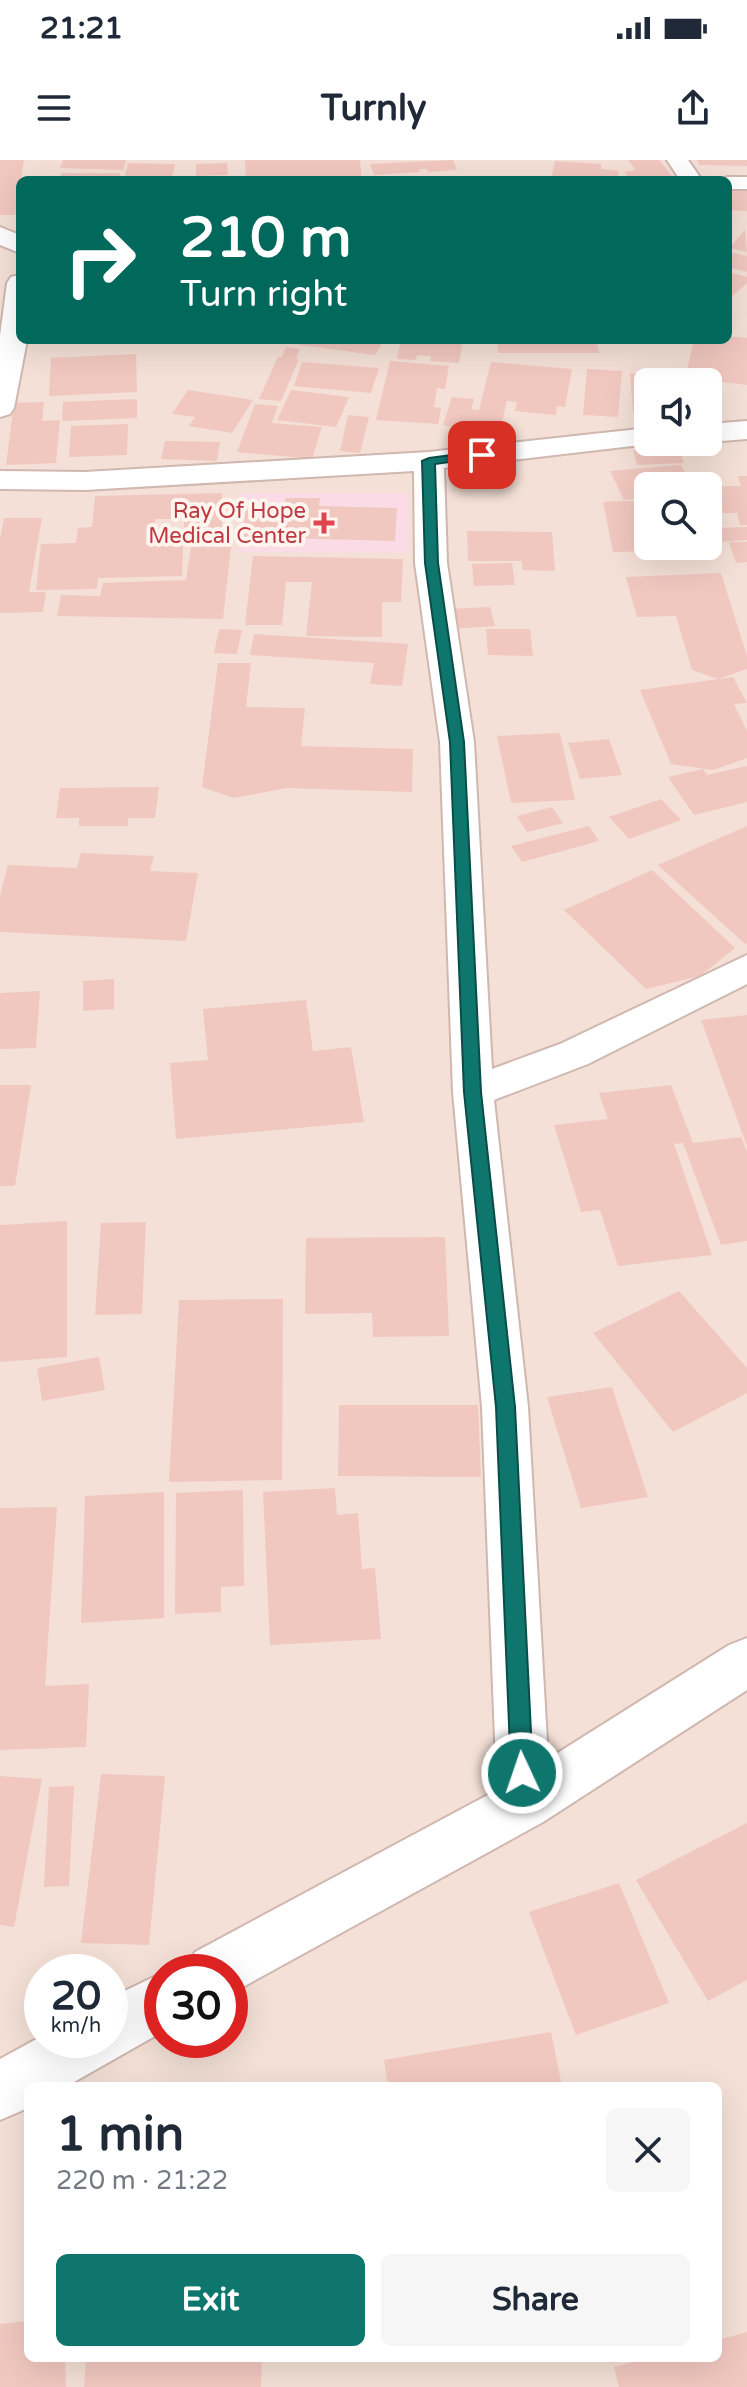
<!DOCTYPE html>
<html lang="en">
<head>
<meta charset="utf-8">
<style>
  :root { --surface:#fff; --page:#f6f6f7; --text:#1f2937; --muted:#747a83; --accent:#0f766e }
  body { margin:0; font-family:"Varela Round",sans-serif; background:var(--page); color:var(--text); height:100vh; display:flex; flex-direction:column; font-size:30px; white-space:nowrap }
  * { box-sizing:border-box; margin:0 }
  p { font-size:26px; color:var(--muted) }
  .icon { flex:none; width:44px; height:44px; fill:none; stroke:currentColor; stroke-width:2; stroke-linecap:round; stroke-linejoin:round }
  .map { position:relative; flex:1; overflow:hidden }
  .side { position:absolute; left:24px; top:1922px; width:698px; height:280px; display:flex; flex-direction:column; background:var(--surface); border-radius:12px; box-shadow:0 8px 32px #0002 }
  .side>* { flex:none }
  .hud { position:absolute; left:16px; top:16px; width:716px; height:168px; border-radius:12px; box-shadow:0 8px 32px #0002; background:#00695c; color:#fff; overflow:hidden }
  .controls { position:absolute; left:634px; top:208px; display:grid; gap:16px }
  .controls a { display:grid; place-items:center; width:88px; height:88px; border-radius:12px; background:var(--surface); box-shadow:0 8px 32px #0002; font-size:40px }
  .speed { position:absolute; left:24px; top:1794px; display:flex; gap:16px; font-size:40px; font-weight:700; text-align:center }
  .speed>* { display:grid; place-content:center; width:104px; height:104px; border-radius:50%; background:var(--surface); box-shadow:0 8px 32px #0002; line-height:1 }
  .speed small { font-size:20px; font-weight:400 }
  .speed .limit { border:12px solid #d22; background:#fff; color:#111 }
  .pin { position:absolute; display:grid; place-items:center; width:68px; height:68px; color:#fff; margin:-34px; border-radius:16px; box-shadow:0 4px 12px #0006 }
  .me { position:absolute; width:88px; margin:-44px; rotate:357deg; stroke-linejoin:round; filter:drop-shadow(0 0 6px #0008) }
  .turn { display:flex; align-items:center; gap:28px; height:168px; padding:0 32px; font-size:36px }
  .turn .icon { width:104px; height:104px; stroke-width:2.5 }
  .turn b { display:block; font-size:56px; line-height:68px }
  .round { display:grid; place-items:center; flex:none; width:84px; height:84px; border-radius:12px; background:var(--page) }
  .head { display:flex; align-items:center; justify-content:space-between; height:136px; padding:0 32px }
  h1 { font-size:48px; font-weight:700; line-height:60px }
  .button { display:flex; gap:16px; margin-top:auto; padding:16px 32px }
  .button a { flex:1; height:92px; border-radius:12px; background:var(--accent); color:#fff; font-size:32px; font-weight:700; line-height:92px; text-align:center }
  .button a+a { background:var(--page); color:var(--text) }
  .status { display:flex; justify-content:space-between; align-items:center; height:56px; padding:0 40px; background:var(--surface); direction:ltr }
  .status svg { height:22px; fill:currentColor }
  header { display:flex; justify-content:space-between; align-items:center; height:104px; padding:0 32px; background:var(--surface); font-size:36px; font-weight:700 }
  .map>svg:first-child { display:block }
  .residential { fill:#f4e0d6; fill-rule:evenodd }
  .medical { fill:#fadbe6 }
  .building { fill:#f1c8c0 }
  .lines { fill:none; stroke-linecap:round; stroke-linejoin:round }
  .service-casing { stroke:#d0b7b0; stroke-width:4 }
  .minor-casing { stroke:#d0b7b0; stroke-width:4 }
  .service { fill:#fff; fill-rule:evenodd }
  .minor { fill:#fff; fill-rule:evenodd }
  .route { fill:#0f766e; stroke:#0a4d48; stroke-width:2 }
  .health-dot { fill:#e0444e; stroke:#fff4ee; stroke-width:3 }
  .labels { text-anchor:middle; stroke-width:8; stroke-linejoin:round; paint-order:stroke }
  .far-health-label { font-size:22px; fill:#be3a42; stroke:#fff4ee; text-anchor:end }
</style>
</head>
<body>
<div class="status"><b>21:21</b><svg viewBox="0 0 49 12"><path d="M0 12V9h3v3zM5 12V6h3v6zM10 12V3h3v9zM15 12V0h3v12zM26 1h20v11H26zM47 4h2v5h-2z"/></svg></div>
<header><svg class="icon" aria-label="menu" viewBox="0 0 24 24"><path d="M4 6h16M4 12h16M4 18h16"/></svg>Turnly<svg class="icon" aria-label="share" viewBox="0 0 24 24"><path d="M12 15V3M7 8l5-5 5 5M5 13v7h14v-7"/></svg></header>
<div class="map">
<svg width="747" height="2227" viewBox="0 0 747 2227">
  <rect width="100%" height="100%" fill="#fcf0e8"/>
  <path class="residential" d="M0 0H747V2227H0ZM20 20H728V180H20ZM648 222H708V282H648ZM648 326H708V386H648ZM42 1812H110V1880H42ZM162 1812H230V1880H162ZM28 1926H718V2198H28Z"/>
  <path class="medical" d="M242 333H408L409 393 237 392Z"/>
  <g class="building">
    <path d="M0 0H24L15 55H0Z"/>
    <path d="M63 0H126L123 10 60 8Z"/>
    <path d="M245 0H360L362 20H246Z"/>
    <path d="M453 0 457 10 428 12 427 9H419L420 12 374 15 370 4Z"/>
    <path d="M628 0H659L675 20H630L624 12 636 10Z"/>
    <path d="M697 0H747V6L699 5Z"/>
    <path d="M555 1 601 4V9L619 11 617 20H551Z"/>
    <path d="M128 3 175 4 171 20H124Z"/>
    <path d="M227 3 228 15 196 16V4Z"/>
    <path d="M61 13H120L119 20H60Z"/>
    <path d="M728 26 747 27V51L728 50Z"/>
    <path d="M745 69 747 92 730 88Z"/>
    <path d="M728 92 747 96V112L728 107Z"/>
    <path d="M728 112 747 117V123L728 140Z"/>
    <path d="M728 176 747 178V225L685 218 694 180H728Z"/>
    <path d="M296 180H384L375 195 293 184Z"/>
    <path d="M401 180H463L459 203 430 201 431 196 417 195 416 200 397 199Z"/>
    <path d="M497 180H596L599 193H498Z"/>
    <path d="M286 187 300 189 296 199H299L281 241 259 239 278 197H282Z"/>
    <path d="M136 194 137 232 49 236 51 198Z"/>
    <path d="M390 201 449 206 445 229 437 228 434 247 441 248 438 264 376 260Z"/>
    <path d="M302 202 379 208 371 233 294 226Z"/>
    <path d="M491 202 572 209 565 247 557 246 556 255 515 251 517 242 507 241 501 265 484 263V273L443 265 452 237 474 239 471 249 479 250Z"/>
    <path d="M587 209 622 211 618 257 583 255Z"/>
    <path d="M630 213 655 214 656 222H648V254L633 253Z"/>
    <path d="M188 230 253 240 232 273 189 266 195 257 172 254Z"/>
    <path d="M291 230 349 237 336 267 277 260Z"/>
    <path d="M137 239V258L62 261 63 242Z"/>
    <path d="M44 242 42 261 60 260 56 303 6 305 14 243Z"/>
    <path d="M255 244 278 246 272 263 322 267 312 299 237 292Z"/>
    <path d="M348 255 369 257 360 293 340 291Z"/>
    <path d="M128 264 127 295 69 297 71 266Z"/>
    <path d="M165 281 220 282 217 301 161 299Z"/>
    <path d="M679 288 684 303 637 305 633 290Z"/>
    <path d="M681 305 692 326H648V338L624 340 610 311Z"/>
    <path d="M738 316H747V365H740L737 353H723L716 326H741Z"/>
    <path d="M222 333V376L184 377V359H155L154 383H183L182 416 98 418 97 429 36 430 41 384 76 383 78 368 92 367 95 336Z"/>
    <path d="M708 337H711L723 364 708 365Z"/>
    <path d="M285 338H320L319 346 397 348 395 381 242 377 246 347 285 348Z"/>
    <path d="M622 341H648V386H668L669 391 613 392 603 342Z"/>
    <path d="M4 358H42L29 432H46L43 452 0 453V379Z"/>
    <path d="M747 367V380L719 382 714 368Z"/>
    <path d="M467 371 552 372 555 411 522 410V401H468Z"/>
    <path d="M729 382H747V402L736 403Z"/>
    <path d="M191 387H231L223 459 57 456 61 435 100 436 103 423 186 420Z"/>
    <path d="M253 396 403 399 401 442H382V477L306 476 312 422H286L282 465H245Z"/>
    <path d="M512 403 515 425 474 426 472 404Z"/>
    <path d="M721 413 747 496V509L718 519 692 510 676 456 637 457 626 417Z"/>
    <path d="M490 447 495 466 451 469 447 449Z"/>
    <path d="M219 469 242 470 237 494 214 493Z"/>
    <path d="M486 469H530L533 496 488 495Z"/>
    <path d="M254 474 408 484 402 526 370 524 374 503 250 495Z"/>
    <path d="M218 503H251L246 547 305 548 301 586 413 589 412 632 287 628 234 638 202 627Z"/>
    <path d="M733 517 747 543 734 544 747 571V598L713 610 671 604 640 530Z"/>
    <path d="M560 573 575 640 511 643 497 576Z"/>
    <path d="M609 579 622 615 580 619 568 583Z"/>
    <path d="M747 606V642L694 655 668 617 703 609 707 615Z"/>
    <path d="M159 627 155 658H128V666H79V658H56L60 628Z"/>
    <path d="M661 639 681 660 629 679 609 657Z"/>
    <path d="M552 647 563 663 527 672 517 656Z"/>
    <path d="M589 666 599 681 522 702 511 686Z"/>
    <path d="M747 666V783L745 784 658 705Z"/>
    <path d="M81 693 154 696 150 711 198 713 186 781 0 772V735L8 705 77 708Z"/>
    <path d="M652 710 735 788 700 816 646 829 564 750Z"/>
    <path d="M114 819V849L83 851V821Z"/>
    <path d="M40 831 36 888 0 889V833Z"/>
    <path d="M306 840 313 891 351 887 364 962 176 979 170 903 208 900 203 849Z"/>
    <path d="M747 855V986L701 860Z"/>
    <path d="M0 925H31L15 1026H0Z"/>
    <path d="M671 925 693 983 741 977 747 992V1081L721 1085 683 983 674 984 712 1095 618 1106 600 1050 581 1052 554 965 608 959 599 933Z"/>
    <path d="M67 1061V1197L0 1202V1065Z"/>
    <path d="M146 1062 142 1154 95 1155 101 1063Z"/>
    <path d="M445 1077 449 1176 373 1177 372 1153 305 1154 306 1078Z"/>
    <path d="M679 1131 747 1208V1233L673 1272 593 1173Z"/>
    <path d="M283 1139 282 1320 169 1322 179 1140Z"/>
    <path d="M99 1197 105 1230 42 1241 37 1208Z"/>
    <path d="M612 1227 648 1337 581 1348 547 1237Z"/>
    <path d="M339 1245H478L481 1317 338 1316Z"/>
    <path d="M335 1328 337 1355 358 1353 362 1409 375 1408 381 1479 270 1485 263 1332Z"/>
    <path d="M243 1330 244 1426 221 1427V1452L175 1454 176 1333Z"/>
    <path d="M164 1332V1458L81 1463 85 1336Z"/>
    <path d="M57 1347 45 1526 89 1524 86 1587 0 1590V1348Z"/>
    <path d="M101 1614 165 1616 149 1785 81 1783Z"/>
    <path d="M0 1616 42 1619 14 1767 0 1765Z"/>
    <path d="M74 1626 69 1726 44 1727 49 1627Z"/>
    <path d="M747 1663V1820L708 1841 636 1720Z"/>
    <path d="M619 1723 669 1843 576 1875 529 1752Z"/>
    <path d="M551 1872 562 1926H388L384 1900Z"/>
    <path d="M28 2161V2198H65L66 2227H0V2164Z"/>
    <path d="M747 2172V2227H619L614 2207 649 2198H718V2180Z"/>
    <path d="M86 2198H262L261 2227H84Z"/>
  </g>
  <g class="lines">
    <g class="service-casing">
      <g id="service">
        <path d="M667 0H688L702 20H680Z"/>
        <path d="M728 17H747V29H728V20H719Z"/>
      </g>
    </g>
    <g class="minor-casing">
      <g id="minor">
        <path d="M0 67 20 75V93L0 85Z"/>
        <path d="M20 115V180H27L14 248 10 254 0 257V176L7 123 11 117Z"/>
        <path d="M747 261V279L708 282V264Z"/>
        <path d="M648 268V282L658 283 444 308 447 403 474 582 492 909 560 884 747 795V824L588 904 494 940 528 1247 548 1599 729 1485 747 1478V1530L543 1662 230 1834V1812H187L195 1792 497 1630 482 1247 453 932 440 582 415 403 414 311 85 330 0 329V311L85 312 429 292Z"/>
        <path d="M162 1813V1872L67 1926H28V1948L0 1960V1899L42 1876V1880H110V1838Z"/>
      </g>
    </g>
    <use href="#service" class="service"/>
    <use href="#minor" class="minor"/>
  </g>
  <path class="route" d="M482 291 486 292V297L435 304 438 403 464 582 481 932 515 1247 533 1613 530 1621 522 1624 515 1621 511 1613 496 1247 464 932 450 582 425 403 422 301 429 298Z"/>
  <path class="health-dot" d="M320 351h8v8h8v8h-8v8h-8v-8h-8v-8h8z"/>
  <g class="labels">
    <g class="far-health-label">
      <text x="306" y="358">Ray Of Hope<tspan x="306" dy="25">Medical Center</tspan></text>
    </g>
  </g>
</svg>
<div class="controls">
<a><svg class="icon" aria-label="sound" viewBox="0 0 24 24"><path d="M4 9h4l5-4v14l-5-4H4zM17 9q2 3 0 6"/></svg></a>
<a><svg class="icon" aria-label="search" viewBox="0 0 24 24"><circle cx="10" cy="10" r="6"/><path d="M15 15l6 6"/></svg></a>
</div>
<div class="speed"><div>20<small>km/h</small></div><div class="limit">30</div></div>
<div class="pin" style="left:482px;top:295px;background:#d93025"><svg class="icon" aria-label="arrive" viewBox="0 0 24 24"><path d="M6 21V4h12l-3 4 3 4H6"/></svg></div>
<svg class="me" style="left:522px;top:1613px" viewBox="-20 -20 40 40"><circle r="17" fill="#0f766e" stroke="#fff" stroke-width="3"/><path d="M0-11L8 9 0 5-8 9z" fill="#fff"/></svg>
<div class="hud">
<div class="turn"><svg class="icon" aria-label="right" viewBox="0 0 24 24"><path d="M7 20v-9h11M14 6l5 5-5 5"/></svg><div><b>210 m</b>Turn right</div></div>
</div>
<section class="side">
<div class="head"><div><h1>1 min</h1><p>220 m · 21:22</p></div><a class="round"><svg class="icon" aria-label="close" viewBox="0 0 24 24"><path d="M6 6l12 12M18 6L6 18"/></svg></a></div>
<div class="button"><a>Exit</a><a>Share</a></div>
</section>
</div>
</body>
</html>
